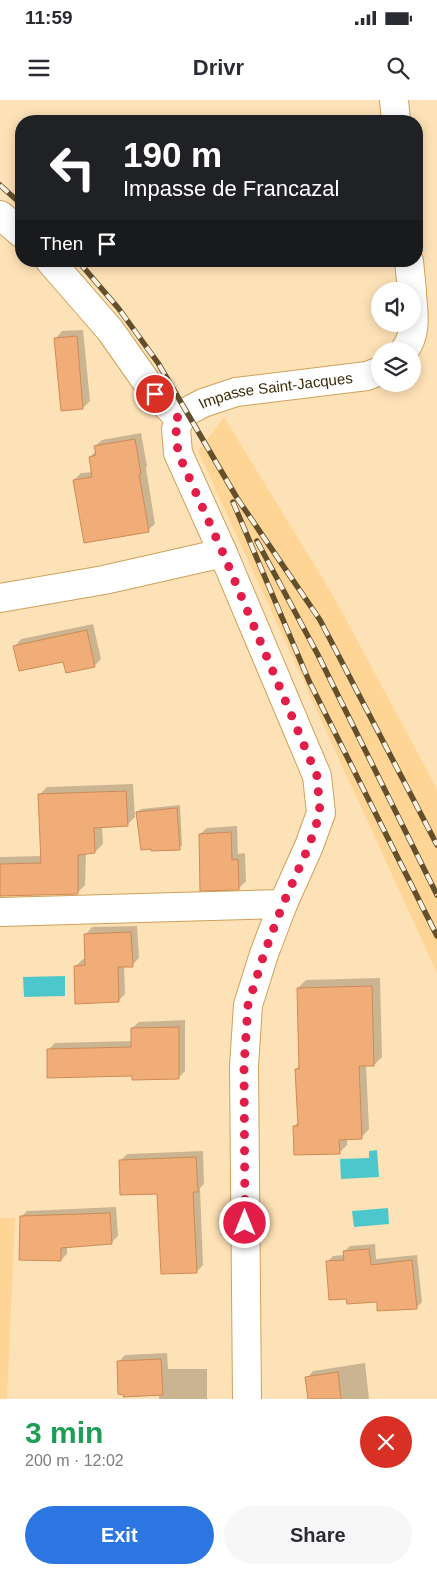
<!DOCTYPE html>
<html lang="en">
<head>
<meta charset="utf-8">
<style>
  :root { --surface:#fff; --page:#f7f7f7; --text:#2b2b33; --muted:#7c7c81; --accent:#2c76e2 }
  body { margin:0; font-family:Arial,sans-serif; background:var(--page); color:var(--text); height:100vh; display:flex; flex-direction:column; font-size:19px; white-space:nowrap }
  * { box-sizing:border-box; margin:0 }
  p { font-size:16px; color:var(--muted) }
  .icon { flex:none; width:28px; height:28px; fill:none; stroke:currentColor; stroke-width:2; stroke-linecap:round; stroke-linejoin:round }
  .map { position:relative; height:1299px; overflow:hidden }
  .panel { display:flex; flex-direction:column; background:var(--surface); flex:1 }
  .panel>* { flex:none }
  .hud { position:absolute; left:15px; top:15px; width:408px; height:152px; border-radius:20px; box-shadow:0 2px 12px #0003; background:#202124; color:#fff; overflow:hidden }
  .fabs { position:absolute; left:371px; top:182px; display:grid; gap:10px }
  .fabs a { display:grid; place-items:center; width:50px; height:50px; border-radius:50%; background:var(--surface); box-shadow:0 2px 12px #0003; font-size:25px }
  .pin { position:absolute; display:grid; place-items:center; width:42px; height:42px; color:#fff; margin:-21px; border:2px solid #fff; border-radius:50%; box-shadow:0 1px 5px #0007 }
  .me { position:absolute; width:55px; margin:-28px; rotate:0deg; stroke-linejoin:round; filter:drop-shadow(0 0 4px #0008) }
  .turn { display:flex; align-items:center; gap:18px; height:105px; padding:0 25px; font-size:22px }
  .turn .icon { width:65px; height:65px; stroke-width:2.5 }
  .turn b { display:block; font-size:35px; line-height:42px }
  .then { display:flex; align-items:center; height:48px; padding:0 25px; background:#0003; gap:10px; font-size:19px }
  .round { display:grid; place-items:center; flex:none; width:52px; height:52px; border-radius:26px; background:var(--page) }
  .overview { display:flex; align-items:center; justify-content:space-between; height:85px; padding:0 25px }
  h1 { font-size:30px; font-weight:800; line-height:38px; color:#1e9e55 }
  .cta { display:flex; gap:10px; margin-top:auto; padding:10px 25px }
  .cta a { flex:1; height:58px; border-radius:30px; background:var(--accent); color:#fff; font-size:20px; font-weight:800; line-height:58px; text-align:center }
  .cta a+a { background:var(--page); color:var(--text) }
  .status { display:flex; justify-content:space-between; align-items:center; height:35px; padding:0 25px; background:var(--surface); direction:ltr }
  .status svg { height:14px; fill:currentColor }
  header { display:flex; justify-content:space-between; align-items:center; height:65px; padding:0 25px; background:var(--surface); font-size:22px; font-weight:800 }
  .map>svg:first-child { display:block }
  .built { fill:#fed595 }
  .water { fill:#4cc8cc }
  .shadow { fill:#0003 }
  .building { fill:#f1ad77; stroke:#cd8b56 }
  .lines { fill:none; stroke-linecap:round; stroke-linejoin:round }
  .minor-casing { stroke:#cea158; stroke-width:30 }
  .minor { stroke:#fff; stroke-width:28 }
  .rail-casing { stroke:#634f2c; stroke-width:5.5 }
  .rail { stroke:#fcf2e4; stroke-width:4; stroke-dasharray:11; stroke-linecap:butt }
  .route { stroke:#e11d48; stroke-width:9; stroke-dasharray:0 16.2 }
  .labels { text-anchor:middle; stroke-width:5; stroke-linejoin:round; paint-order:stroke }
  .street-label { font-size:15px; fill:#3c2a09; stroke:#fcf2e4 }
</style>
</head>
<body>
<div class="status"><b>11:59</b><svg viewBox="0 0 49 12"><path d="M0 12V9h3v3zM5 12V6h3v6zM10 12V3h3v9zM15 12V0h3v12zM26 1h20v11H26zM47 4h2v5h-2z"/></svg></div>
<header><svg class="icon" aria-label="menu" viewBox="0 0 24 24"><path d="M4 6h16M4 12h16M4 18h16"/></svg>Drivr<svg class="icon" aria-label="search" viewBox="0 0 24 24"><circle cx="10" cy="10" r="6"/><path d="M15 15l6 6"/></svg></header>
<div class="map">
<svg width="437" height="1299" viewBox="0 0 437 1299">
  <rect width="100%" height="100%" fill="#fee2b7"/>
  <g class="built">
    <path d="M224 317 334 497 437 689V873L198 351Z"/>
    <path d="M0 1118H15L7 1299H0Z"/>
  </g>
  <g class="water">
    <path d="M65 876V896L24 897 23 877Z"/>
    <path d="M377 1050 379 1077 341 1079 340 1059 369 1058V1051Z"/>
    <path d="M388 1108 389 1124 354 1127 352 1111Z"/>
  </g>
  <g class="shadow">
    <path d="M83 230 90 301 83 308 56 238 62 231Z"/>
    <path d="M141 333 147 366 146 368 155 424 148 430 74 380 81 373 92 372 90 357 96 351 95 346 102 340Z"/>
    <path d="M93 524 101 559 94 566 64 561 15 546 21 539Z"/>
    <path d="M133 684 135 717 127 725 102 726 103 744 95 752 86 753 85 785 77 793 0 795V757L42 756 39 695 47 687Z"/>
    <path d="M180 705 182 745 179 749 137 712 141 709Z"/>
    <path d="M237 726 238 754 245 753 246 781 239 788 200 734 207 728Z"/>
    <path d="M137 826 139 858 132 865 124 866 125 894 118 901 76 866 83 859H86V834L92 827Z"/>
    <path d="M380 878 382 957 374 965H366L369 1029 362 1037 347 1038V1045L340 1052 294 1026 299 1022 296 969 300 965 298 888 306 880Z"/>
    <path d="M185 920V971L179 977 133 975 48 950 55 943 132 941V928L139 922Z"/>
    <path d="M203 1051 204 1084 200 1088 203 1165 196 1172 158 1093 120 1061 127 1054Z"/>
    <path d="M116 1107 118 1136 111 1143 67 1146V1154L61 1160 21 1117 27 1111Z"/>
    <path d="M375 1144 376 1159 417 1155 422 1202 416 1208 378 1200 347 1198 327 1162 333 1156 344 1155V1152L350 1146Z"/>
    <path d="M167 1253 168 1269H207V1299H159V1294L119 1262 125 1255Z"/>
    <path d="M365 1263 369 1299H309L307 1278 313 1271Z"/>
  </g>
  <g class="building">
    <path d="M77 236 83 309 61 311 54 238Z"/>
    <path d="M135 339 141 374H139L149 432 84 443 73 380 92 377 89 357 96 355 94 346Z"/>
    <path d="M87 530 95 567 66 573 63 562 19 571 13 546Z"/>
    <path d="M126 691 128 726 94 728 95 753 78 755V794L0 796V764L41 763 38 694Z"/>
    <path d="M177 708 180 750 151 751V749L141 750 136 712Z"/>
    <path d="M231 732 232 760 238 759 239 790 200 791 199 734Z"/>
    <path d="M131 832 133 867H118L119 902 75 904 74 866 85 865 84 834Z"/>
    <path d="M372 886 374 966H359L362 1039 339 1040 340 1054 294 1055 293 1026H298L295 969H299L297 888Z"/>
    <path d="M179 927V979L132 980V976L47 978V949L131 947V928Z"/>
    <path d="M196 1057 198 1092H193L197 1173 161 1174 157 1094 120 1095 119 1060Z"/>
    <path d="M110 1113 112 1144 61 1148V1161L19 1160 20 1116Z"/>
    <path d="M369 1149 371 1165 412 1160 417 1209 377 1211V1202L347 1204 346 1199 329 1200 326 1161 344 1160 343 1151Z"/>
    <path d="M161 1259 163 1295 123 1297 124 1295 118 1294 117 1261Z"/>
    <path d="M338 1272 341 1299H308L305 1277Z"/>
  </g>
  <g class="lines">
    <g class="minor-casing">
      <g id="minor">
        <path d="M394 0 396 21"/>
        <path d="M0 115 21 133"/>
        <path d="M50 161 110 230 155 294 180 319"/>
        <path d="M409 161 412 191"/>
        <path d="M404 251C417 234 414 215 412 195"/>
        <path d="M0 498 104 480 223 453"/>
        <path d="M0 812 283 804"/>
        <path id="s1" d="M247 1299 244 966 248 905 264 854 283 804 309 746 321 713 317 676 223 453 178 353 176 329 180 319 188 311 203 303 236 292 367 276 380 271"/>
      </g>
    </g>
    <use href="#minor" class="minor"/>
    <g class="rail-casing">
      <g id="rail">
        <path d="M0 85 21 104"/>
        <path d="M78 161 119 209 158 263 237 398 320 520 437 745"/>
        <path d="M233 402 309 581 437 836"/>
        <path d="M257 441 318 555 437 795"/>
      </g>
    </g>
    <use href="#rail" class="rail"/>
  </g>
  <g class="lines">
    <path class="route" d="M155 294 180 320 176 329 178 353 223 453 317 676 320 713 309 746 283 804 264 854 248 905 244 966 245 1123"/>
  </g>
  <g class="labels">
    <g class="street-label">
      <text dy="5" stroke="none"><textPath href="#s1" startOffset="1126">Impasse Saint-Jacques</textPath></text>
    </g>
  </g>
</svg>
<div class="fabs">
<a><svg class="icon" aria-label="sound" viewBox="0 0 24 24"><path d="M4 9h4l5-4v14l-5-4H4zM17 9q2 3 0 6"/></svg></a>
<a><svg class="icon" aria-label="layers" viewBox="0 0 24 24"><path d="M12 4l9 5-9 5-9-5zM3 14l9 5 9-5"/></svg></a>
</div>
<div class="pin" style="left:155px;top:294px;background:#d93025"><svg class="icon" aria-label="arrive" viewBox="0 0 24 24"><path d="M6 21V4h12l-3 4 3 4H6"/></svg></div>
<svg class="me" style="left:245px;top:1123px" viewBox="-20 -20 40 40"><circle r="17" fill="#e11d48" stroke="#fff" stroke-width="3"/><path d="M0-11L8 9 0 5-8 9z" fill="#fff"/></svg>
<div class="hud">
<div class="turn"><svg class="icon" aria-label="left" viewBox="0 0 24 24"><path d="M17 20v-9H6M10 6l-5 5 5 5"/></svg><div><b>190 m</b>Impasse de Francazal</div></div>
<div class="then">Then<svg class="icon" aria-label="arrive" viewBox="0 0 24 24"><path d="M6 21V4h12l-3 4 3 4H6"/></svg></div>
</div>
</div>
<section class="panel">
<div class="overview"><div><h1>3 min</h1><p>200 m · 12:02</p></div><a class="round" style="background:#d93025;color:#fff"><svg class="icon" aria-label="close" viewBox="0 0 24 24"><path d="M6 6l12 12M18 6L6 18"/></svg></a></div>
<div class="cta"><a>Exit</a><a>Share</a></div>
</section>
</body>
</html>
